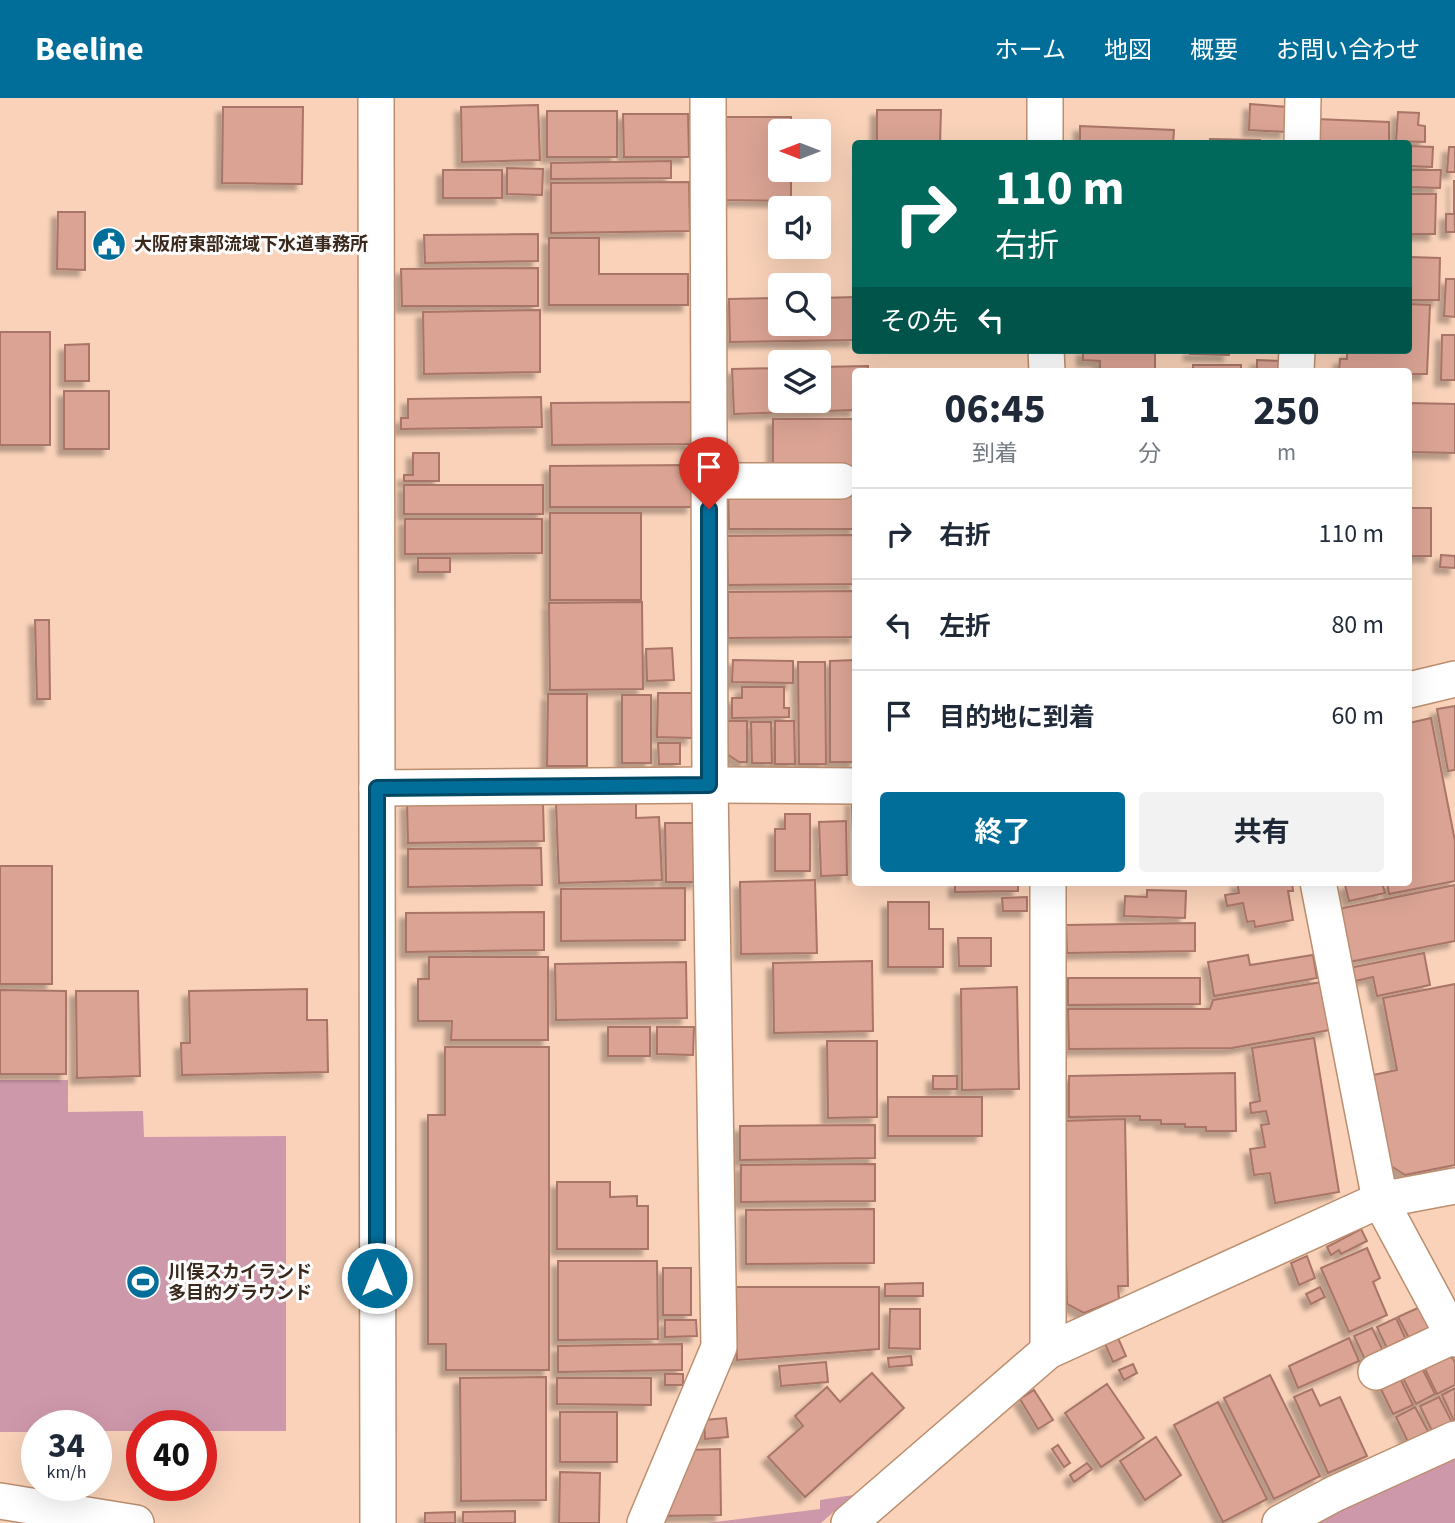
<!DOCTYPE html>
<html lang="ja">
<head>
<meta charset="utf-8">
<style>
  :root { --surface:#fff; --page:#f2f2f3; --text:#1f2937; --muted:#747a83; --line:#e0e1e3; --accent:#016e9a }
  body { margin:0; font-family:"Source Sans 3","Noto Sans JP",sans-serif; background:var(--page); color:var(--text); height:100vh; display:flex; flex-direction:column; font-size:26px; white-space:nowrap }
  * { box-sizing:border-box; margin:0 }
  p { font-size:23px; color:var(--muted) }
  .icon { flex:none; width:38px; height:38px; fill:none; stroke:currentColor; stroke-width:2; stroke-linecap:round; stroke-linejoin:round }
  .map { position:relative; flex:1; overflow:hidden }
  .drawer { position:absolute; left:852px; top:270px; width:560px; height:518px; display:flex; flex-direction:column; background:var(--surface); border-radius:7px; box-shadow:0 7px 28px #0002 }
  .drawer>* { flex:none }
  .top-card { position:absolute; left:852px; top:42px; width:560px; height:214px; border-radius:7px; box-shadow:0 7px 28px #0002; background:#00695c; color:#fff; overflow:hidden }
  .needle { width:46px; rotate:270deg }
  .buttons { position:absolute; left:768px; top:21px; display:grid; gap:14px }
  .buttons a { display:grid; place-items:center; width:63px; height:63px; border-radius:7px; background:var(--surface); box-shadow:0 7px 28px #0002; font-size:35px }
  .speed { position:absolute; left:21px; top:1312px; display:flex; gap:14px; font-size:35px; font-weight:700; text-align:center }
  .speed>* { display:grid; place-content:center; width:91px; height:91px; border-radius:50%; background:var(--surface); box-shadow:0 7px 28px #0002; line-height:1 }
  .speed small { font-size:18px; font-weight:400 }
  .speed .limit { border:10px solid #d22; background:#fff; color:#111 }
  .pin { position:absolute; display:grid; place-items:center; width:60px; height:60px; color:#fff; margin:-72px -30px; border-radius:50% 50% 50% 0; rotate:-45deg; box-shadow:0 0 7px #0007 }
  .pin .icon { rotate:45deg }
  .me { position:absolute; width:77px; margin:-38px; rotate:0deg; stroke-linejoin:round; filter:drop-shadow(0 0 5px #0008) }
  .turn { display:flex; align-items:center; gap:24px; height:147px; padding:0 28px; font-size:32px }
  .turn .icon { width:91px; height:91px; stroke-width:2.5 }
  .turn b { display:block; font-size:49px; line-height:60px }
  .then { display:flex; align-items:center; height:66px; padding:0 28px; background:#0003; gap:14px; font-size:26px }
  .eta { display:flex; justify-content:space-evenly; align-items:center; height:119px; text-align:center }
  .eta b { font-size:42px; font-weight:700; line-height:49px }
  .cta { display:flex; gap:14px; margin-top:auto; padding:14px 28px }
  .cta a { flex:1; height:80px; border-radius:7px; background:var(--accent); color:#fff; font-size:28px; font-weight:700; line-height:80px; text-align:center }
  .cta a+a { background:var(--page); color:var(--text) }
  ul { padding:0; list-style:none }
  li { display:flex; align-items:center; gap:21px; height:91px; padding:0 28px; border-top:2px solid var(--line) }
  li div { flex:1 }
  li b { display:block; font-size:26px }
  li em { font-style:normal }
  header { display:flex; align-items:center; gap:42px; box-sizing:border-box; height:98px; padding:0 35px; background:var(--accent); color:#fff }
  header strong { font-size:33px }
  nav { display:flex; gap:38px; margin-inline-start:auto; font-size:24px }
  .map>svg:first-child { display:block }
  .green { fill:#ce98ab }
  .building { fill:#daa394; stroke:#a97567; stroke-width:2; filter:url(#shadow) }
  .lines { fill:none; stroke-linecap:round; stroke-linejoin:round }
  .minor-casing { stroke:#bb8e6f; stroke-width:38 }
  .minor { stroke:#fff; stroke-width:35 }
  .route-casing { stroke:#014864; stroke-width:18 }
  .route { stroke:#016e9a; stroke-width:12 }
  .labels { text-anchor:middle; stroke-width:6; stroke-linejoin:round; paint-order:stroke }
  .poi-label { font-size:18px; font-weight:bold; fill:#3a281c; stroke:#fcfcfc; text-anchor:start }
</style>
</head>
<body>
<header>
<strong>Beeline</strong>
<nav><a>ホーム</a><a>地図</a><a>概要</a><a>お問い合わせ</a></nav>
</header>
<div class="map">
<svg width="1455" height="1425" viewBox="0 0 1455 1425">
  <defs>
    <filter id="shadow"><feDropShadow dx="-6" dy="6" stdDeviation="2" flood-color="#0004"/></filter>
  </defs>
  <rect width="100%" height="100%" fill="#f9d2b9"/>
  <g class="green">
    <path d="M0 982H68V1014L143 1013 144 1039 286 1038V1333H201V1328H142V1333H96V1328H37V1334H0Z"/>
    <path d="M1455 1354V1425H1307Z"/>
    <path d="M853 1397 821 1425H707L820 1411V1402Z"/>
  </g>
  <g class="building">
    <path d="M1250 6 1287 9 1286 34 1249 32Z"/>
    <path d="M538 7 540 62 462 64 461 9Z"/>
    <path d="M223 9H303L302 86 222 85Z"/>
    <path d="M877 12H941L940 46H877Z"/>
    <rect x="547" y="13" width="70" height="46"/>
    <path d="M1398 14 1419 15 1418 27 1425 28V44L1396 43Z"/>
    <path d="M623 16H688L689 59H624Z"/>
    <path d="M724 19H791V33H780V72H791V103L724 102Z"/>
    <path d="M1316 21 1389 24V46H1315Z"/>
    <path d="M1080 28 1174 32 1173 46H1080Z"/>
    <path d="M1210 41 1260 42V46H1210Z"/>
    <path d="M1409 48 1433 49 1432 69 1409 68Z"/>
    <path d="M1449 49H1455V74H1447Z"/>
    <path d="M671 63V80L551 81V65Z"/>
    <path d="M507 70 543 71 542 97 507 96Z"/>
    <rect x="443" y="72" width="59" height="28"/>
    <path d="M1409 72H1441L1440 90 1409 89Z"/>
    <path d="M1454 82 1455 134H1446V116H1454Z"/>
    <path d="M689 84 690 133 551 135V85Z"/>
    <path d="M1409 96H1436L1435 136H1409Z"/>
    <path d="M58 114H85V172L57 171Z"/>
    <path d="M538 136V163L425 165 424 137Z"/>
    <path d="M549 140H599V176H688V207H549Z"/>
    <path d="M1409 159 1440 160 1439 202H1409Z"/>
    <path d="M538 170V208H402L401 171Z"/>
    <path d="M1446 181H1455V219L1444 218Z"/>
    <path d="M856 199V242L730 244 729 201 780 200V226H819V200Z"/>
    <path d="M1409 206 1430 207 1427 276H1409V273H1339L1340 261H1347V254L1369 255V252H1409Z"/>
    <path d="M540 212V274L424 276 423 214Z"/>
    <rect x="0" y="234" width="50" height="113"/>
    <path d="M1442 237H1455V282H1441Z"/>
    <path d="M89 246V283H65V247Z"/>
    <path d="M1083 252H1155V273H1100V263L1083 262Z"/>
    <path d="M1190 252H1229V257L1190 256Z"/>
    <path d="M1257 262 1282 263V273H1257Z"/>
    <rect x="1193" y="267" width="48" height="6"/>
    <path d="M868 268V273H856V312L734 316 732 271 780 270V303H819V269Z"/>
    <rect x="64" y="293" width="45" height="58"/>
    <path d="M541 299 542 329 401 331V320H408V301Z"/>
    <path d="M692 304V346L552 347 551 305Z"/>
    <path d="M1409 305 1455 306V355L1409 354Z"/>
    <path d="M773 321H856V369L773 368Z"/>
    <path d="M413 355H439V383H404V377H413Z"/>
    <path d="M692 367V409H550V368Z"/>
    <rect x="404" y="387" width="139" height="29"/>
    <path d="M728 393H856V431H729Z"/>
    <rect x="1409" y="410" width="22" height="48"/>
    <rect x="550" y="415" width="91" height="87"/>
    <path d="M405 421H542V455L405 456Z"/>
    <path d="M856 437V486L728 487 727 438Z"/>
    <path d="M1441 457 1455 458V470L1440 469Z"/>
    <rect x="418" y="460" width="32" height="14"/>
    <path d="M856 493V539L728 540V494Z"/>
    <path d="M642 504 643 591 550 592 549 505Z"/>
    <path d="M35 522H49L50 601H37Z"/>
    <path d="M672 550 674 582 647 583 646 551Z"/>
    <path d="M733 562 793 563V585L732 584Z"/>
    <path d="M856 562V664H830V563Z"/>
    <path d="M798 564H825L826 666H799Z"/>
    <path d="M742 589H784V610H789V619L732 620V600H742Z"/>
    <path d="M658 595H693L692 640 657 639Z"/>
    <path d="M548 596H587V668H547Z"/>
    <rect x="622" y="597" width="29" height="68"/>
    <path d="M1455 608V672L1448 673 1437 611Z"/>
    <path d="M1431 620 1455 743V783L1389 796 1387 784H1409V625Z"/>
    <path d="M727 623H747V664H739L727 656Z"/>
    <path d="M775 623H794L795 666H775Z"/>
    <path d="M751 624H771L772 665H752Z"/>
    <path d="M658 645H680V666H659Z"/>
    <path d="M852 702H856V777H854Z"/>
    <path d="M636 703V720L659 719 662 782 559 785 556 705Z"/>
    <path d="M543 704 544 743 408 745 407 705Z"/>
    <path d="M785 716H810V773H775V731H785Z"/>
    <path d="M846 723 847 777 821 778 819 724Z"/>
    <path d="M665 725H697L698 784H666Z"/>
    <path d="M541 750 542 787 408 789V751Z"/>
    <rect x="0" y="768" width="52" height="118"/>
    <path d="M815 782 817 855 741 856 740 784Z"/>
    <path d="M955 784H1018V793L955 794Z"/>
    <path d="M1237 784H1292L1293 793H1288L1293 822 1255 829 1254 823 1247 824 1243 805 1227 808 1225 797 1239 795Z"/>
    <path d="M1358 784H1382L1385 795 1349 803 1345 787Z"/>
    <path d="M1455 787V843L1349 864 1338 811Z"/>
    <path d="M685 790V842L561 843V791Z"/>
    <path d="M1147 792 1186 793 1185 820 1124 818 1125 798 1147 799Z"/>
    <path d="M1027 799V813H1003L1002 800Z"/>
    <path d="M888 804H929V831H943V869H888Z"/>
    <path d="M544 814V852L406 854V815Z"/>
    <path d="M1195 825V853L1067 855 1066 827Z"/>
    <path d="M958 840H991V868H959Z"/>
    <path d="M1424 855 1430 887 1377 898 1373 879 1351 884 1349 870Z"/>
    <path d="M1248 857 1250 867 1313 857 1317 880 1214 898 1208 864Z"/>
    <path d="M429 859H548V942H451L452 923H418V881H429Z"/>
    <path d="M872 863 873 933 774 935 773 865Z"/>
    <path d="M686 864 687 920 556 922 555 866Z"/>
    <path d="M1068 880H1200V906L1068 907Z"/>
    <path d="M1322 884 1330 932 1232 950 1069 951 1068 911H1210L1213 902Z"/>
    <path d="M1455 886V1067L1405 1077 1391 1068 1373 977 1397 972 1383 900Z"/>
    <path d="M1017 889 1019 991 962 992 961 891Z"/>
    <path d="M307 891V922H327L328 974 182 977 181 945H190L189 893Z"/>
    <path d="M0 892 66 893V976H0Z"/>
    <path d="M76 893H138L140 978 77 980Z"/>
    <rect x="608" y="929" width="42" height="29"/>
    <path d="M657 929H694L693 957 657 956Z"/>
    <path d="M1314 940 1339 1094 1275 1105 1270 1075 1254 1077 1250 1051 1265 1049 1261 1027 1269 1026 1266 1013 1251 1015 1250 1005 1260 1003 1252 950Z"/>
    <path d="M827 943H877V1019L828 1020Z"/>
    <path d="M445 949H549V1272H446V1246H428V1017H445Z"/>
    <path d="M1235 975 1236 1033H1206V1029H1185V1026H1161V1022H1140V1018L1069 1019V978Z"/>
    <rect x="933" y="978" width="24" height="13"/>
    <rect x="888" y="999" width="94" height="39"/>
    <path d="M1125 1021 1128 1188H1118L1119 1201 1084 1215 1067 1206 1063 1023Z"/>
    <path d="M875 1027V1060L740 1062V1028Z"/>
    <path d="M875 1066V1103L741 1104V1067Z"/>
    <path d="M557 1084H610V1099L637 1098V1108H648V1151H557Z"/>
    <path d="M874 1111V1165L746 1166V1112Z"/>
    <path d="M1361 1131 1367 1143 1341 1156 1339 1152 1331 1157 1327 1149Z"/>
    <path d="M1367 1150 1380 1180 1373 1184 1387 1217 1349 1234 1321 1170Z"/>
    <path d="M1307 1158 1315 1180 1299 1187 1291 1165Z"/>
    <path d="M558 1163H657L658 1241 558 1242Z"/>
    <rect x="663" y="1170" width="28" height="47"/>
    <path d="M923 1185V1198H885V1186Z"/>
    <path d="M735 1189H879V1251L737 1262Z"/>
    <path d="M1320 1189 1325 1199 1311 1206 1306 1196Z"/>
    <path d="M1422 1208 1435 1235 1412 1246 1398 1219Z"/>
    <path d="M890 1211H920V1251L889 1250Z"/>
    <path d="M1396 1220 1409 1248 1390 1257 1377 1229Z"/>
    <path d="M665 1222H696L697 1238 665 1239Z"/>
    <path d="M1372 1230 1386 1259 1368 1268 1354 1238Z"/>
    <path d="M1118 1240 1126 1258 1113 1264 1105 1246Z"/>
    <path d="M1349 1240 1359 1263 1298 1290 1289 1268Z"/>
    <path d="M682 1246V1272L558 1274V1248Z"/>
    <path d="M1442 1257 1453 1260 1455 1265V1287L1437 1296 1423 1267Z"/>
    <path d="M911 1258 912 1267 889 1269 888 1260Z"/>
    <path d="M826 1264 828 1284 781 1288 779 1268Z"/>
    <path d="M1133 1266 1137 1275 1124 1282 1119 1272Z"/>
    <path d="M1420 1266 1435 1296 1416 1306 1401 1276Z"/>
    <path d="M872 1275 904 1310 805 1399 768 1359 803 1328 795 1318 827 1289 840 1304Z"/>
    <rect x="665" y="1276" width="18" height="11"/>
    <path d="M1398 1276 1413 1307 1393 1316 1378 1285Z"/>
    <path d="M1270 1277 1320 1378 1274 1401 1224 1300Z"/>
    <path d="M546 1279V1402L461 1403 460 1280Z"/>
    <path d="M557 1280H651V1307L557 1306Z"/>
    <path d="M1107 1286 1144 1340 1101 1369 1065 1315Z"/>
    <path d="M1455 1290V1323H1454L1442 1297Z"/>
    <path d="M1312 1291 1320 1308 1340 1299 1367 1358 1328 1375 1294 1299Z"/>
    <path d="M1034 1292 1053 1322 1038 1331 1020 1301Z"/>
    <path d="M1439 1299 1453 1326 1433 1335 1420 1308Z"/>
    <path d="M1218 1304 1267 1401 1223 1424 1174 1327Z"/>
    <path d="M1415 1309 1430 1337 1410 1348 1396 1319Z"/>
    <rect x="560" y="1314" width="57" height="50"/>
    <path d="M726 1320 728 1339 705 1341 704 1322Z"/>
    <path d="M1156 1339 1181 1377 1145 1402 1120 1363Z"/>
    <path d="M1058 1347 1070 1365 1064 1369 1052 1351Z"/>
    <path d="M720 1351 721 1417 658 1418 688 1352Z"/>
    <path d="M1087 1365 1092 1371 1074 1384 1070 1377Z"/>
    <path d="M560 1374 600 1375 599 1425H559Z"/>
    <path d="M515 1413V1425H463V1414Z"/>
    <path d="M455 1414V1425H425V1415Z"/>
  </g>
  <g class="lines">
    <g class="minor-casing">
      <g id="minor">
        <path d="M376 0 378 1425"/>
        <path d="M1045 0V46"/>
        <path d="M1302 46 1303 0"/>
        <path d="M1046 252 1047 273"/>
        <path d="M1296 273 1297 252"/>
        <path d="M709 383H841"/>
        <path d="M1409 592 1455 581"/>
        <path d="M377 690 710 687 856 688"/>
        <path d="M1318 784 1380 1102 1455 1241"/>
        <path d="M1048 1253V784"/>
        <path d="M1376 1274 1453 1238"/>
        <path d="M0 1403 136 1425"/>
        <path d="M645 1425 719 1249 710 687 708 0"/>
        <path d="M849 1425 1048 1253 1380 1102 1455 1088"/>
        <path d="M1280 1425 1334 1396 1455 1341"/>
      </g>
    </g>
    <use href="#minor" class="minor"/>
  </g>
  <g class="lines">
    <g class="route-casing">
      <path id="route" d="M377 1180V690L709 687V411"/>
    </g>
    <use href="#route" class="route"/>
  </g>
  <defs>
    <g id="civic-disc" transform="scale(1.75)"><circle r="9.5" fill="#016e9a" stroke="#fcfcfc"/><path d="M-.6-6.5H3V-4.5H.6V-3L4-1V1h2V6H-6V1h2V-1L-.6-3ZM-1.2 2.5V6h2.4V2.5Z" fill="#fff"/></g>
    <g id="stadium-disc" transform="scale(1.75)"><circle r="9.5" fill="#016e9a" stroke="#fcfcfc"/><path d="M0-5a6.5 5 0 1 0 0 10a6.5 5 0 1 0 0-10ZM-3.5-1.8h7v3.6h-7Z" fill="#fff"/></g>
  </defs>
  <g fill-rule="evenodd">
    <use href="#civic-disc" x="109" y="146"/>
    <use href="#stadium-disc" x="143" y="1184"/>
  </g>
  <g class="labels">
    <g class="poi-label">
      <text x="134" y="152">大阪府東部流域下水道事務所</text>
      <text x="168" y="1180">川俣スカイランド<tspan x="168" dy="21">多目的グラウンド</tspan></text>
    </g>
  </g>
</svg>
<div class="buttons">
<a><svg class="needle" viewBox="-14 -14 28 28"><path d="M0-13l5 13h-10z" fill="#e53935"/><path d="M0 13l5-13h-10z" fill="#747a83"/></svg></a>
<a><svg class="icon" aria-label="sound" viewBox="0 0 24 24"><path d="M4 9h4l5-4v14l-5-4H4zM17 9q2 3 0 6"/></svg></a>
<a><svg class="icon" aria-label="search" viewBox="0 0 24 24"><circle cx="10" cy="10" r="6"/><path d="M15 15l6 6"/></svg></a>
<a><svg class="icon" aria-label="layers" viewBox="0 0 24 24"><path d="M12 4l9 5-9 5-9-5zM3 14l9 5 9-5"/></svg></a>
</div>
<div class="speed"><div>34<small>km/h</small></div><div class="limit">40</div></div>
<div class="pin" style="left:709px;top:411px;background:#d93025"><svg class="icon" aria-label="arrive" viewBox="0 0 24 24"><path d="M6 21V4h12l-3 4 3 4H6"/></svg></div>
<svg class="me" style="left:377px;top:1180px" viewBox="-20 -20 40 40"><circle r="17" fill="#016e9a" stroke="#fff" stroke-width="3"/><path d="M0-11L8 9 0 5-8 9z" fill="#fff"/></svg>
<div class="top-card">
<div class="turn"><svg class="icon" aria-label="right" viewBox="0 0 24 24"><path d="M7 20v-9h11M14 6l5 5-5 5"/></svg><div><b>110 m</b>右折</div></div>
<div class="then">その先<svg class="icon" aria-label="left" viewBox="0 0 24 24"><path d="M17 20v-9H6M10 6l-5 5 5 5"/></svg></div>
</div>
<section class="drawer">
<div class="eta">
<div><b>06:45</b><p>到着</p></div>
<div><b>1</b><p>分</p></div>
<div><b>250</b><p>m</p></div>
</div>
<ul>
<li><svg class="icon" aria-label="right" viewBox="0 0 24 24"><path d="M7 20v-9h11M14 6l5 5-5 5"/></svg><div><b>右折</b></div><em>110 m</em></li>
<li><svg class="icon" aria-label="left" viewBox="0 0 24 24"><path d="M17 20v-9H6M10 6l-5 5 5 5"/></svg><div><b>左折</b></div><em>80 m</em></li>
<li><svg class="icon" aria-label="arrive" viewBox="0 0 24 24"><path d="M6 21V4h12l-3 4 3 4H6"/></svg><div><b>目的地に到着</b></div><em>60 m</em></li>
</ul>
<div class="cta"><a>終了</a><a>共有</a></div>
</section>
</div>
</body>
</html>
